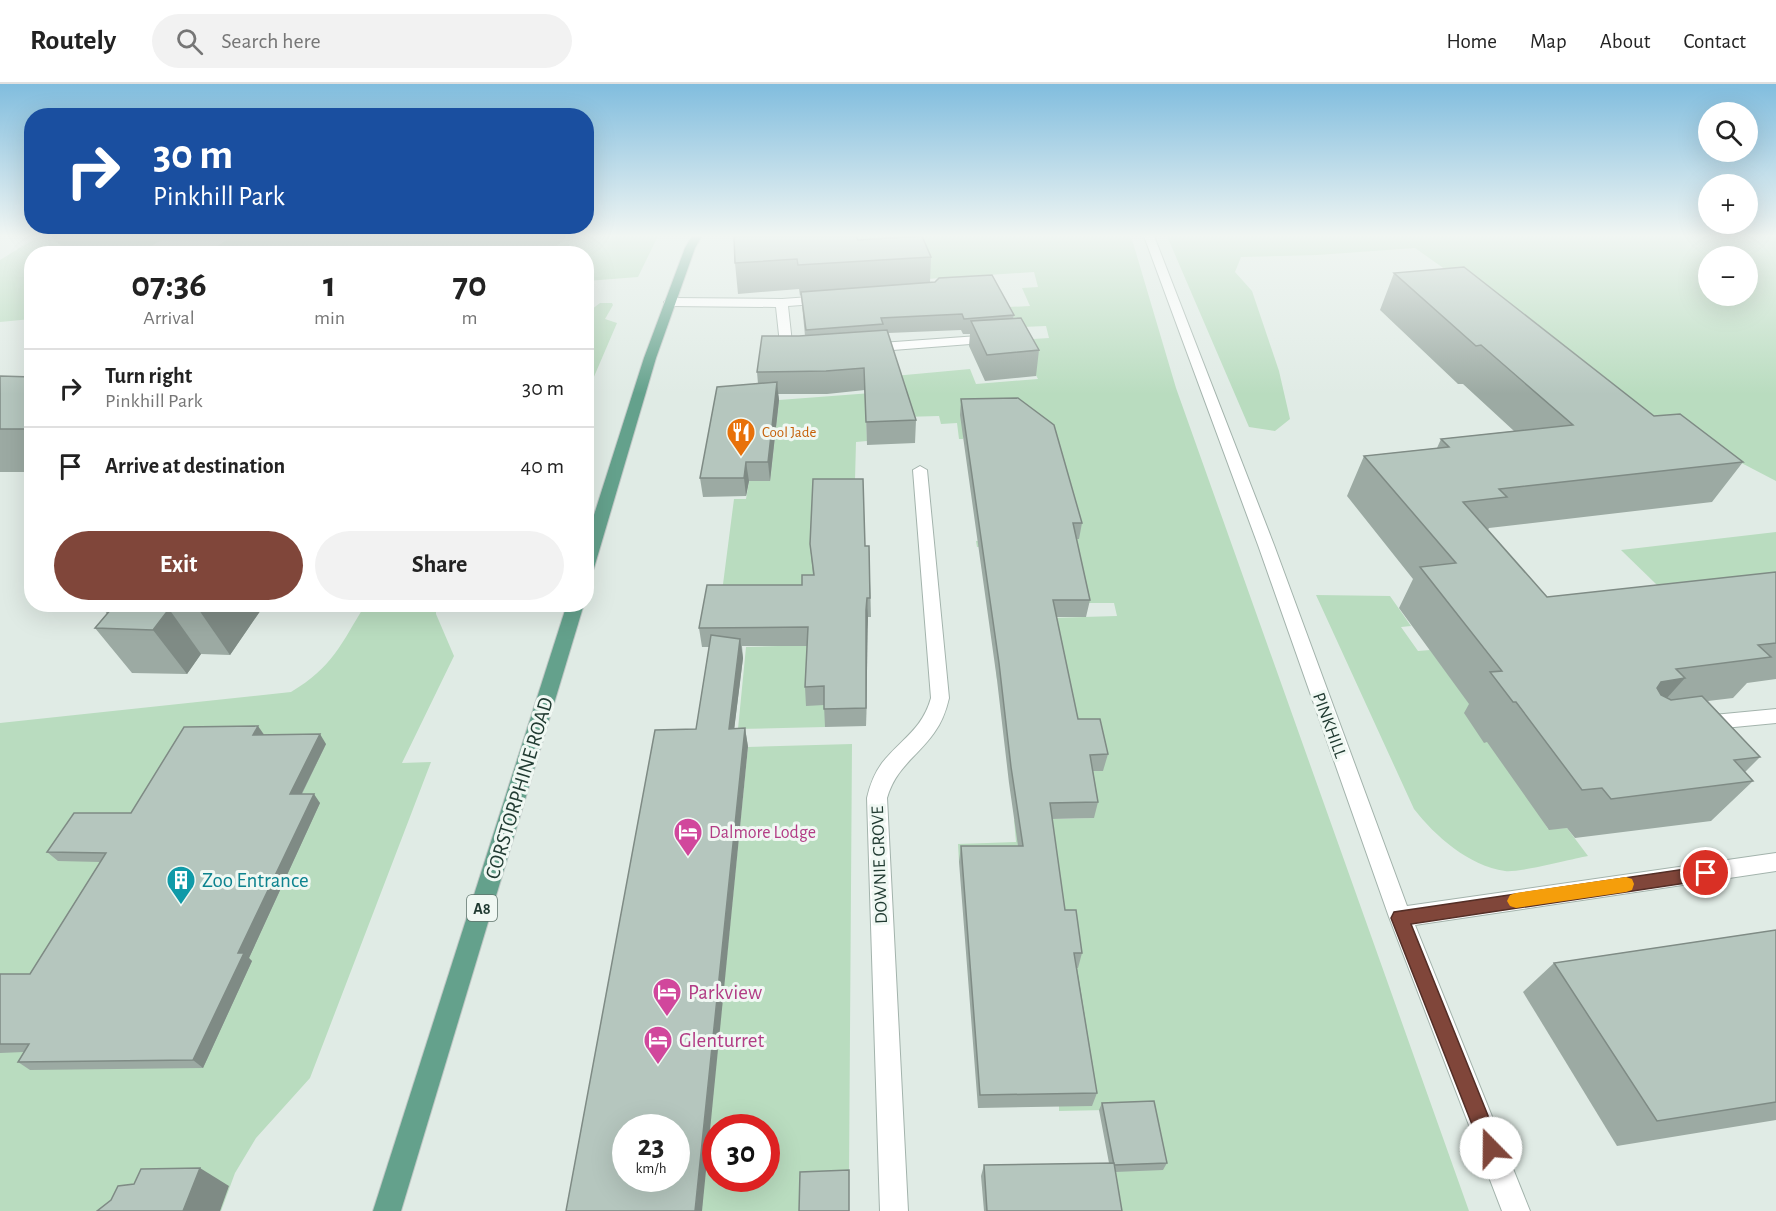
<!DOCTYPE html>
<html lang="en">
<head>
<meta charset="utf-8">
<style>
  :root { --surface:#fff; --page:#f2f2f2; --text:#222; --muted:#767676; --line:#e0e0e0; --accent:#80463a }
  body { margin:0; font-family:"Alegreya Sans",sans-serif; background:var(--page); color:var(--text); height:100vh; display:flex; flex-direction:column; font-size:22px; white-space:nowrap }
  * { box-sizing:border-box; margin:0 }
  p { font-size:20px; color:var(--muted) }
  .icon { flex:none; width:33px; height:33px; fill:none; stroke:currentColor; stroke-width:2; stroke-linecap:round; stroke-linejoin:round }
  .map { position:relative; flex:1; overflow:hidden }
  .details { position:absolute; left:24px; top:162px; width:570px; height:366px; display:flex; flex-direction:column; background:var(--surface); border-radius:24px; box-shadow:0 6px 24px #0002 }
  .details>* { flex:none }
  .hud { position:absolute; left:24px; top:24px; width:570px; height:126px; border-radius:24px; box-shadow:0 6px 24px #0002; background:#1a4fa0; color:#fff; overflow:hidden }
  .tools { position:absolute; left:1698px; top:18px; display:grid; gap:12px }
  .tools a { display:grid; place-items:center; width:60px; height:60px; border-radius:50%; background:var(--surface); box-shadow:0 6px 24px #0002; font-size:30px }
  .speed { position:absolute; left:612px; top:1030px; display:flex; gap:12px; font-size:30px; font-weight:700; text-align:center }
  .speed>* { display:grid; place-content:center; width:78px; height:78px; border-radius:50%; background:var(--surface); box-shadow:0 6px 24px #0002; line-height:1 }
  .speed small { font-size:15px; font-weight:400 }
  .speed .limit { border:9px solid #d22; background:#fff; color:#111 }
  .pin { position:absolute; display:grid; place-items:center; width:51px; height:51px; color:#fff; margin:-26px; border:3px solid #fff; border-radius:50%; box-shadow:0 2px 6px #0007 }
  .me { position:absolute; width:66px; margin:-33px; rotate:338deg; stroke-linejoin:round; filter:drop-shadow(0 0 4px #0008) }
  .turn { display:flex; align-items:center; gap:21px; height:126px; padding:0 30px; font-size:27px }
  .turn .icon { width:78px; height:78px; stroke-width:2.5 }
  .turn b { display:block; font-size:42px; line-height:51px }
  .eta { display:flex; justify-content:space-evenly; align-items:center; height:102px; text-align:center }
  .eta b { font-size:36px; font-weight:600; line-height:42px }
  .primary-button { display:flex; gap:12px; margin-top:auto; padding:12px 30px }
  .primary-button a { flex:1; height:69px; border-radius:36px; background:var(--accent); color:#fff; font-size:24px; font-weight:600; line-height:69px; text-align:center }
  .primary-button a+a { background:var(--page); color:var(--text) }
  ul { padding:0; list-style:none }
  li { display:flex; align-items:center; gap:18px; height:78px; padding:0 30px; border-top:2px solid var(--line) }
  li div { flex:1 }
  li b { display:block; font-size:22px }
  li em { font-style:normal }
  header { display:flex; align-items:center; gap:36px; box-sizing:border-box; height:84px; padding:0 30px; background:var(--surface); border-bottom:2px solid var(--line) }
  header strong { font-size:28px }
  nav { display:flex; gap:33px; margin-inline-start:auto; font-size:21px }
  .search { width:420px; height:54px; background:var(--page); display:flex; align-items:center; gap:15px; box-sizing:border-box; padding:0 21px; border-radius:33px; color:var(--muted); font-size:22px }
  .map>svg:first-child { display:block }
  .green { fill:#b9dcbf; fill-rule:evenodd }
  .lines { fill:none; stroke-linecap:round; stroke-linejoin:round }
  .minor-casing { stroke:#a3b3ac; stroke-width:2 }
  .major-casing { stroke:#c1c8c6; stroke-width:2 }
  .minor { fill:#fff; fill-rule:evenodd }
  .major { fill:#64a18c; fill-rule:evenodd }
  .wall { fill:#9caaa3 }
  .shaded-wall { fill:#7f8b85 }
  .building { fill:#b5c6be; stroke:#7f8b85; stroke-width:1.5; fill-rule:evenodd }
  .route { fill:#80463a; stroke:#532e26; stroke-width:1.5 }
  .slow { fill:#f59e0b }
  .labels { text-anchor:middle; stroke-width:6; stroke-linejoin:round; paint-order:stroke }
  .far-food-label { font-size:15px; fill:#c56008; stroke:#f0f8f3; text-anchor:start }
  .shield { fill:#f0f8f3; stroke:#5f746c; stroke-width:1.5 }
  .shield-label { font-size:16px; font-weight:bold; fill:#213b32 }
  .street-label { font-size:18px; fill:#213b32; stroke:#f0f8f3 }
  .hotel-label { font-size:18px; fill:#b23c85; stroke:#f0f8f3; text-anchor:start }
  .near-street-label { font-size:21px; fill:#213b32; stroke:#f0f8f3 }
  .near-culture-label { font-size:21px; fill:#0d838f; stroke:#f0f8f3; text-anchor:start }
  .near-hotel-label { font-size:21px; fill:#b23c85; stroke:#f0f8f3; text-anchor:start }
</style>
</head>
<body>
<header>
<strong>Routely</strong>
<div class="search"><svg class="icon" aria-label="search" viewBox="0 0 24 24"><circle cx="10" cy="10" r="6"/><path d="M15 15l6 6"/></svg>Search here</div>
<nav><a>Home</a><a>Map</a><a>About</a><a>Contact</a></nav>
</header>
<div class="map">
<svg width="1776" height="1127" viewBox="0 0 1776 1127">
  <rect width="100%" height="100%" fill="#e0ebe5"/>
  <g class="green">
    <path d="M39 152H170L138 169 32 170 31 235 0 238V176Z"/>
    <path d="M233 152 251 153 658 152 638 193 587 197 586 170 206 169Z"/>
    <path d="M789 152H1131L1176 304 1469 1127H1114L1111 1088 1151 1025 1059 1027V1022L968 889 1078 883 1026 778H959L958 760 1016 758 1014 736 1094 734 1068 652 1062 595 997 596 995 576 1058 575 1050 534 1117 532 1114 519H1083L1034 461 977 463 976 457 1078 455 963 338V355H959L957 339 941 340 939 332 866 334 867 357 856 358 855 396 815 507 722 508 734 415H746L749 397H770L779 316 898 307 894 292 970 285 976 300 1038 295 1017 256 1049 254 1046 242 954 246 987 224 1030 222 1022 204 1038 203 1034 188 927 195Z"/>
    <path d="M1167 152H1776V397L1657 335 1415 164 1317 171 1241 173 1235 188 1252 207 1279 287 1290 335 1275 347 1249 343ZM1708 172H1748V212H1708Z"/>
    <path d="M600 219H612L613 221 605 235 617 239 587 309V229Z"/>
    <path d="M1776 448V525L1692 535 1621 466Z"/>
    <path d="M1316 511 1390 512 1411 542 1401 543 1418 567 1430 566 1497 657 1548 745 1567 744 1588 772C1571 775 1519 789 1505 787 1469 782 1435 752 1414 725Z"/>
    <path d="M365 521H436V530L454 572 402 679 431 678 310 994 256 1054 235 1089 221 1127H0V639L291 608C333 583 341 560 365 521Z"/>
    <path d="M809 561 865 620 825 627V643L738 645 746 563Z"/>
    <path d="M852 660 849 1093 800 1127H701L748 663ZM716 1044H766V1095H716Z"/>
  </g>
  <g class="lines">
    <g class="minor-casing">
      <g id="minor">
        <path d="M1144 152H1154L1274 461 1407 822 1776 769V787L1415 841 1530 1127H1502L1389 833 1258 461Z"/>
        <path d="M824 212 828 213V219L788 222 792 259 807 268 801 272 789 269 780 260 776 223 670 222 664 218 670 214 782 215Z"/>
        <path d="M992 251 996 252 998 255 996 258 867 268 861 264 867 260Z"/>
        <path d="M920 382 927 386 949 614C946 627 942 638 934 649 917 673 896 683 887 714L908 1127H880L867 714C870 701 874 690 882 679 901 655 922 646 931 614L913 386Z"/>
        <path d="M1776 625V639L1703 646 1696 644 1693 639 1696 634 1703 632Z"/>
      </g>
    </g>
    <g class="major-casing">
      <g id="major">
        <path d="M692 152H702L695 164 656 274 594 484 592 488 586 489V456L644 274 685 164Z"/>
        <path d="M567 520H584L401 1127H373Z"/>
      </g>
    </g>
    <use href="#minor" class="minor"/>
    <use href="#major" class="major"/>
  </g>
  <g class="wall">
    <path d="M858 156 931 173 930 199 1014 231 1013 234 1039 266 1036 292 985 297 969 262 970 250H963L961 246 888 249 916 336 915 359 867 361 865 306 827 310H778L779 316 770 397H749L746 412 703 413 700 394 758 300 757 288 799 252H805L801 211 800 212 799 205 738 210 735 179Z"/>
    <path d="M1394 189 1654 332 1743 378 1712 418 1489 444 1488 446 1547 513 1776 488V595L1747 599 1733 614 1708 617 1760 673 1745 688 1753 697 1711 737 1575 754 1567 744 1549 746 1487 658 1484 659 1464 629 1469 620 1399 524 1413 495 1347 412 1364 372 1437 364 1441 355 1514 347 1463 300H1458L1380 226Z"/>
    <path d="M0 292 32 293V388H0Z"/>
    <path d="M961 315 1082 439 1079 455H1076L1090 516 1086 533H1056L1078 635 1108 670 1103 687H1093L1098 718 1094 734 1052 735 1065 826 1082 869 1078 884H1077L1097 1009 1092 1022 978 1024 959 778 961 762H1018L1009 699 997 596 960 331Z"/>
    <path d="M810 460 869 462 871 533H868L867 545 866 642 825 643 824 621 806 622 805 603 807 562H742L743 574 734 645 745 644 748 663 696 645 709 563H702L699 544 802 501 813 491Z"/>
    <path d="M265 520 230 571 201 570 187 590 132 589 95 544 107 530 103 524Z"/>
    <path d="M264 651 326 660 302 710 320 719 249 874 252 877 203 984 30 986 18 978 24 968 0 969V890H30L100 778 58 777 47 768 131 729Z"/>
    <path d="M1776 846V1036L1617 1062 1523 908 1554 879Z"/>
    <path d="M1102 1019 1167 1079 1163 1086 1115 1088 1122 1127H984L981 1092 984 1081 1109 1079 1099 1026Z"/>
  </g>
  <g class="shaded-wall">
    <path d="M777 298 779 316 770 397 768 378Z"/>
    <path d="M746 378 749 397 746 412 744 394Z"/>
    <path d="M867 514 868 533 866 642V526Z"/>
    <path d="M203 520H265L230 571 199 526Z"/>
    <path d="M169 525 201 570 187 590 153 546Z"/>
    <path d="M740 555 743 574 732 663 729 645Z"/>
    <path d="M1685 594 1649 634 1627 639 1661 598Z"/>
    <path d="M258 642 265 652 253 651Z"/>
    <path d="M745 644 748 663 702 1127H695Z"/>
    <path d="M320 650 326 660 297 719 290 710Z"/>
    <path d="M314 710 320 719 249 874 252 877 203 984 193 976 238 869Z"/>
    <path d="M200 1084 229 1102 220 1127H183Z"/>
  </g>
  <g class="building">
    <path d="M734 152H856L858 156 922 152 931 173 798 181 797 175 735 179Z"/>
    <path d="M1464 183 1654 332 1680 330 1743 378 1499 405 1507 413 1463 418 1547 513 1776 488V559L1758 561 1771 573 1676 585 1685 594 1661 598 1657 604 1661 611 1671 616 1702 612 1760 673 1734 676 1753 697 1611 715 1602 704 1582 706 1516 618H1513L1490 588 1502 587 1420 483 1456 479 1364 372 1449 363 1441 355 1573 341 1481 261 1476 262 1394 189Z"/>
    <path d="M992 191 1014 231 964 235 962 230 881 234 883 240 806 246 801 208 935 198 939 194Z"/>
    <path d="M1021 234 1039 266 987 271 971 237Z"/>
    <path d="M887 246 916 336 866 338 864 284 826 287 757 288 762 252H799Z"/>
    <path d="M0 292 32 293V345H0Z"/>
    <path d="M777 298 768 378H746L744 394H700L717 303Z"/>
    <path d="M1018 314 1054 341 1082 439H1073L1090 516H1053L1078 635H1100L1108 670 1090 671 1098 718 1050 719 1065 826H1076L1082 869H1074L1097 1009 980 1011 961 762H1023L1011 683 999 579 961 315Z"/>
    <path d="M813 395H863L865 462H869L870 514H867L866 526V624L824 625V602L805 603 808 543 699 544 707 501H802V491H814L810 460Z"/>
    <path d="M106 520H203L199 526 169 525 153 546 95 544 112 524H103Z"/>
    <path d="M711 551 740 555 729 645 745 644 695 1127H566L655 646 696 645ZM626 1044H676V1095H626Z"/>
    <path d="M258 642 253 651 320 650 290 710H314L238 869H244L193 976 18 978 29 960H0V890H30L106 769 47 768 74 729H131L184 643Z"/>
    <path d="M1776 846V1018L1657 1037 1554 879Z"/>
    <path d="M1154 1017 1167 1079 1114 1081 1102 1019Z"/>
    <path d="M1114 1079 1122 1127H987L984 1081Z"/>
    <path d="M200 1084 183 1127H97L111 1116 118 1102 134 1100 141 1085Z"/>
    <path d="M849 1086V1127H799L800 1088Z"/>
  </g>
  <linearGradient id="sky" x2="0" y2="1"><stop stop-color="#81bdde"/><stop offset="0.49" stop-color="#f1f6f3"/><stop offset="1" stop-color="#f1f6f3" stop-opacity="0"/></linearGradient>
  <rect width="1776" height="310" fill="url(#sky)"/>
  <path class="route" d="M1706 782 1711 784 1714 789 1711 794 1706 796 1411 840 1501 1064 1498 1071 1491 1074 1484 1071 1391 834 1394 828Z"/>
  <path class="slow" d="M1626 793 1632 795 1634 800 1632 806 1626 808 1516 824 1510 822 1507 817 1510 811 1516 809Z"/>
  <defs>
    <g id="restaurant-pin" transform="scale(1.5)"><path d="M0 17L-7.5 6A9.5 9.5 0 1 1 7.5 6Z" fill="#e8710a" stroke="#f0f8f3"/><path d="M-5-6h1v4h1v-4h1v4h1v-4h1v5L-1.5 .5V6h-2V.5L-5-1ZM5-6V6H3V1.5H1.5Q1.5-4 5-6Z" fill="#fff"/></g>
    <g id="hotel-pin" transform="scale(1.5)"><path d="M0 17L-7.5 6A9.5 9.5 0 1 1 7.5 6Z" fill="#d1479c" stroke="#f0f8f3"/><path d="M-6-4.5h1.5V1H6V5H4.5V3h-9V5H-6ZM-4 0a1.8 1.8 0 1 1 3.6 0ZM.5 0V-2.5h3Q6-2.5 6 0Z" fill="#fff"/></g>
    <g id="building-pin" transform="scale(1.5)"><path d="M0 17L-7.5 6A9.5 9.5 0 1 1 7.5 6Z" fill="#0f9aa8" stroke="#f0f8f3"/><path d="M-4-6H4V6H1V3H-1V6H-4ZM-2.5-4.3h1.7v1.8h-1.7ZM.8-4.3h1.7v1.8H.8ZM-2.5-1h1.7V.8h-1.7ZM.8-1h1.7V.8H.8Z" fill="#fff"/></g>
  </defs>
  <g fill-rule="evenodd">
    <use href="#restaurant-pin" x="741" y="348"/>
    <use href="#hotel-pin" x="688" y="748"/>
    <use href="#building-pin" x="181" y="796"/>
    <use href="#hotel-pin" x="667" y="908"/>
    <use href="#hotel-pin" x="658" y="956"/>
  </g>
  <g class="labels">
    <g class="far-food-label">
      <text x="762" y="353">Cool Jade</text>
    </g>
    <rect class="shield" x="467" y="811" width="30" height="26" rx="4.5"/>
    <g class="shield-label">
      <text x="482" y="830">A8</text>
    </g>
    <g class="street-label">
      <text transform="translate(1330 641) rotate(70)" y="6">PINKHILL</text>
      <text transform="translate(879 781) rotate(-92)" y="6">DOWNIE GROVE</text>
    </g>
    <g class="hotel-label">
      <text x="709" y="754">Dalmore Lodge</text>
    </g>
    <g class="near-street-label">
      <text transform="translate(519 704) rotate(-73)" y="7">CORSTORPHINE ROAD</text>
    </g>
    <g class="near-culture-label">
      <text x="202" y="803">Zoo Entrance</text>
    </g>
    <g class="near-hotel-label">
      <text x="688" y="915">Parkview</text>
      <text x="679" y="963">Glenturret</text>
    </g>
  </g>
</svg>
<div class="tools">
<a><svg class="icon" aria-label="search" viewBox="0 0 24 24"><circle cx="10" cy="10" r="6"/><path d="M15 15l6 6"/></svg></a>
<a>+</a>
<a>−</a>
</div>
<div class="speed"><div>23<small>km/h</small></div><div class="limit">30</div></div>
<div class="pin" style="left:1706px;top:789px;background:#d93025"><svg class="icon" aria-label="arrive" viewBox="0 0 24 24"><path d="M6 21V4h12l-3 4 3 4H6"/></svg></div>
<svg class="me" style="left:1491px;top:1064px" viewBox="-20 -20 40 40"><circle r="19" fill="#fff"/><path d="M0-13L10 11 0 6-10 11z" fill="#80463a"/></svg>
<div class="hud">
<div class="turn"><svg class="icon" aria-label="right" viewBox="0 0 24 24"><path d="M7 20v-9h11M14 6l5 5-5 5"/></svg><div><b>30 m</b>Pinkhill Park</div></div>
</div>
<section class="details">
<div class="eta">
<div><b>07:36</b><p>Arrival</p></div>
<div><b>1</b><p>min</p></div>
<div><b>70</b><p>m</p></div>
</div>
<ul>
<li><svg class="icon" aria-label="right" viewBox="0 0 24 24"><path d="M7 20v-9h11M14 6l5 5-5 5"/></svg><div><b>Turn right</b><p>Pinkhill Park</p></div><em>30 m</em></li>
<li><svg class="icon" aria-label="arrive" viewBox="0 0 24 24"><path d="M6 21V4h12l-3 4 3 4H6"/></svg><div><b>Arrive at destination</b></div><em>40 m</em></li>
</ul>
<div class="primary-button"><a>Exit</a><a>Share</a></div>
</section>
</div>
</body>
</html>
